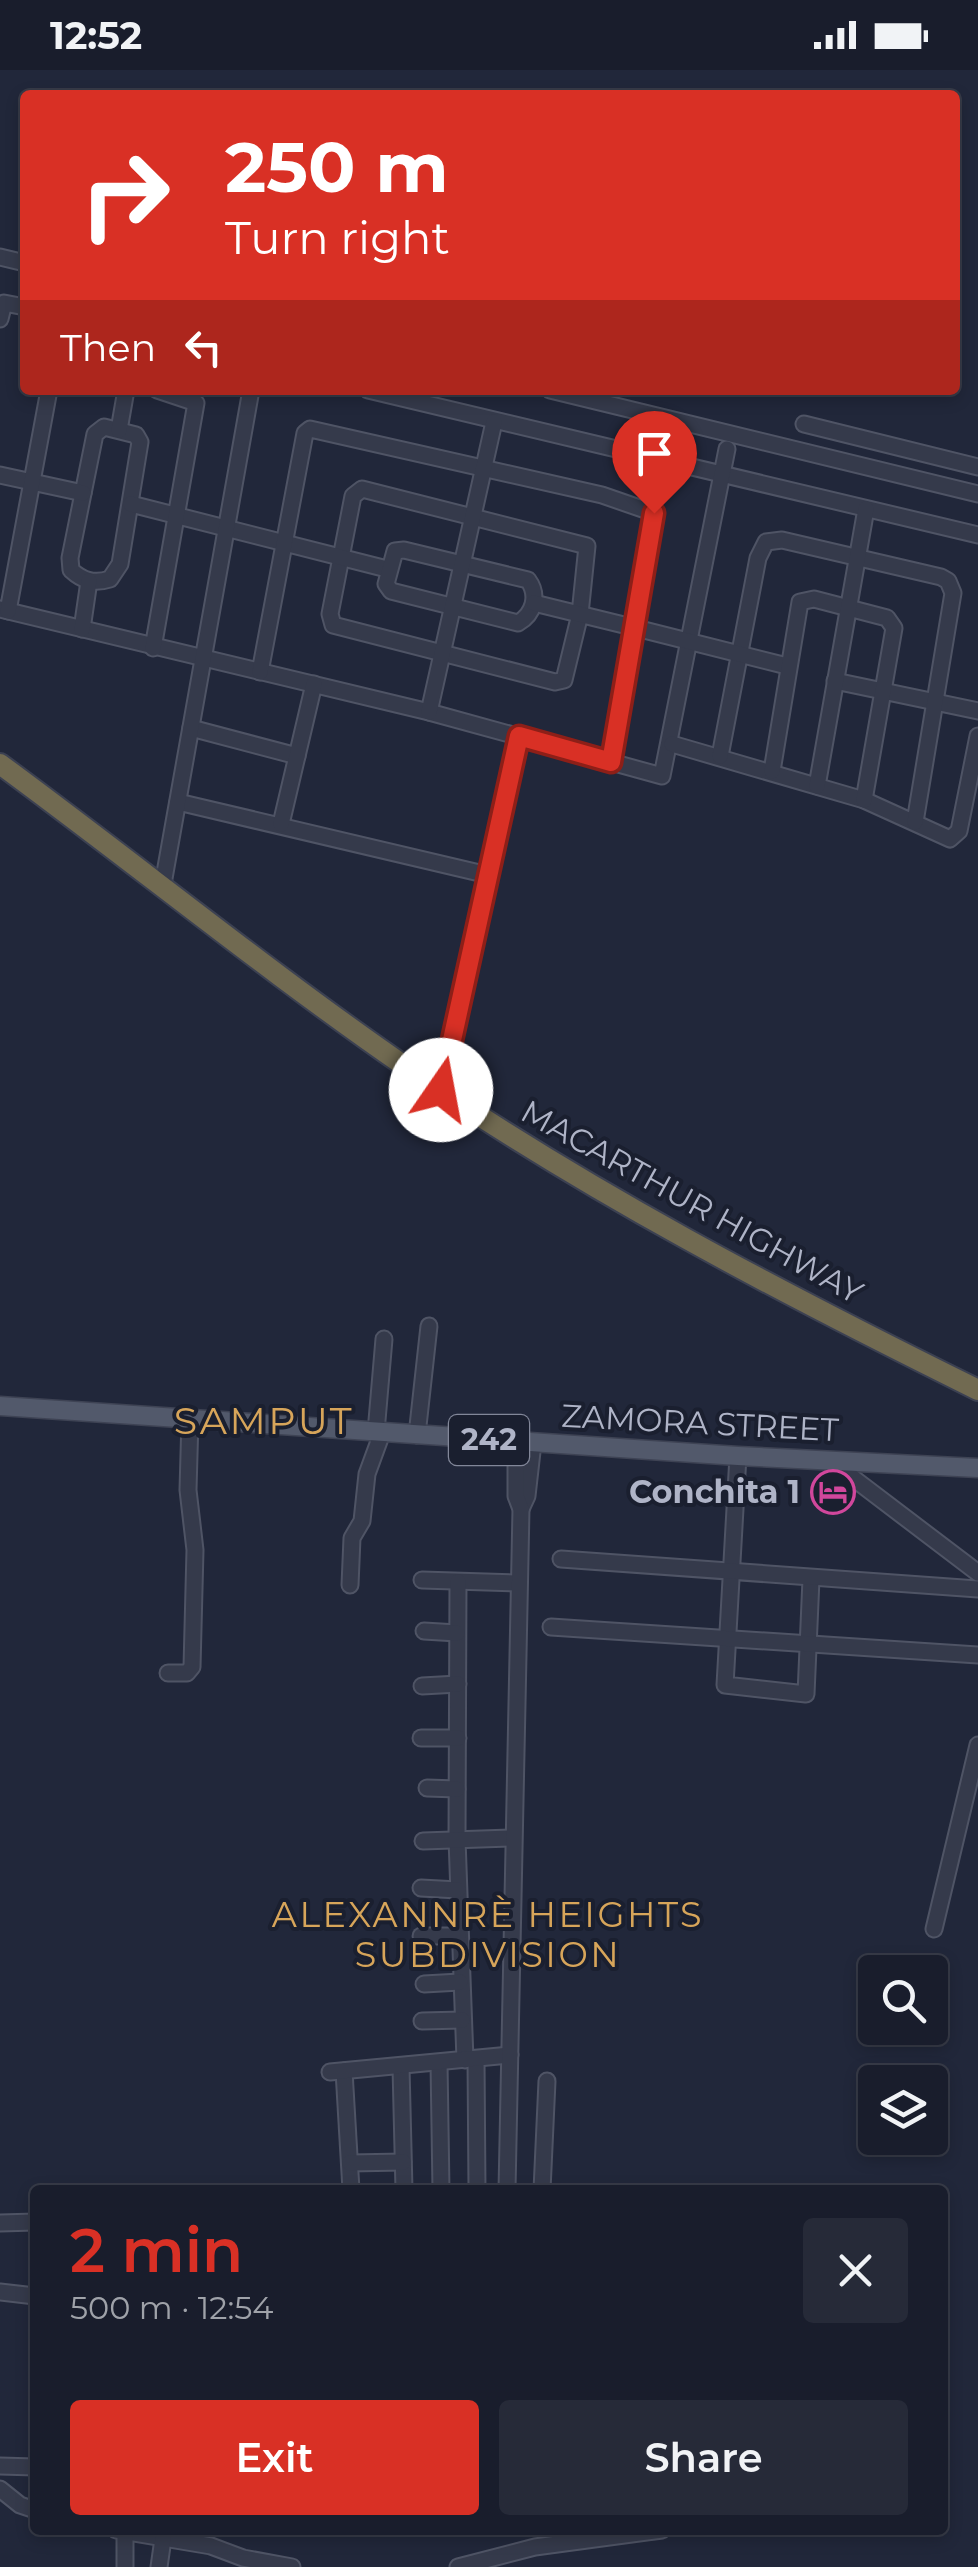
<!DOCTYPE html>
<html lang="en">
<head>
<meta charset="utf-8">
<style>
  :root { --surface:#191d2c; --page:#262a38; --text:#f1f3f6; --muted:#9fa2a9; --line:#373b48; --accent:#d93025 }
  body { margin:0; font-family:Montserrat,sans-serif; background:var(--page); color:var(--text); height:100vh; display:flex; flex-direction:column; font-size:38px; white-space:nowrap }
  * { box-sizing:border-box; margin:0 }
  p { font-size:32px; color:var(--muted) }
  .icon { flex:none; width:55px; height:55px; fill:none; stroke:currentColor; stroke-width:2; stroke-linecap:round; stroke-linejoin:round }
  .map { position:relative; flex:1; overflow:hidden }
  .drawer { position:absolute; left:30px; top:2115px; width:918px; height:350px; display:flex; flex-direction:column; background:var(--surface); border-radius:10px; box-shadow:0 5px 15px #0003,0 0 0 2px var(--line) }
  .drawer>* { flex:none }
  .hud { position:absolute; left:20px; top:20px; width:940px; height:305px; border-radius:10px; box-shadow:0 5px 15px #0003,0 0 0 2px var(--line); background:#d93025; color:#fff; overflow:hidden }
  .buttons { position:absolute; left:858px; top:1885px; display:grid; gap:20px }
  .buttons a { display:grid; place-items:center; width:90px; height:90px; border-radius:10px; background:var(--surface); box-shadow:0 5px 15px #0003,0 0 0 2px var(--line); font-size:50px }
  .pin { position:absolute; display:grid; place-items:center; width:85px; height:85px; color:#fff; margin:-102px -42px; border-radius:50% 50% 50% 0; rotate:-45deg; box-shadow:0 0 10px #0007 }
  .pin .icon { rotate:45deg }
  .me { position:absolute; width:110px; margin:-55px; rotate:12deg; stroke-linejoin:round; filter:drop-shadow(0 0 8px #0008) }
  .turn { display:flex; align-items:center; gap:35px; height:210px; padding:0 40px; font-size:45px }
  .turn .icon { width:130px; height:130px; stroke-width:2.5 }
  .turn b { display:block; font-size:70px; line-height:85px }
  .then { display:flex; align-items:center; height:95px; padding:0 40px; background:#0003; gap:20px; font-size:38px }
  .round { display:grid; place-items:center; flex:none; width:105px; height:105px; border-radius:10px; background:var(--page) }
  .overview { display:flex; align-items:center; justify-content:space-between; height:170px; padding:0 40px }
  h1 { font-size:60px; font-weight:600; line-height:75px; color:var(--accent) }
  .primary-button { display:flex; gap:20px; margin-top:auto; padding:20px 40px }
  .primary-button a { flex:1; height:115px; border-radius:10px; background:var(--accent); color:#fff; font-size:40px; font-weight:600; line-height:115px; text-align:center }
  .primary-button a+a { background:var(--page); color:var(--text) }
  .status { display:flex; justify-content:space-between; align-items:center; height:70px; padding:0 50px; background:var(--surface); direction:ltr }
  .status svg { height:28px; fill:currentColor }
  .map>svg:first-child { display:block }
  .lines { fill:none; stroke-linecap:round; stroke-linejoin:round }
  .minor-casing { stroke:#4f5465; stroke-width:19 }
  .major-casing { stroke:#3e4354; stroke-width:21 }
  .highway-casing { stroke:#3c4152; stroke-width:24 }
  .minor { stroke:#353a4b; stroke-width:15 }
  .major { stroke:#52596b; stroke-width:18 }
  .highway { stroke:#716a51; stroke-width:20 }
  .route-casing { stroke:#8d1f18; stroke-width:25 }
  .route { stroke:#d93025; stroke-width:18 }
  .labels { text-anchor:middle; stroke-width:8; stroke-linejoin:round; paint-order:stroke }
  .shield { fill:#1a1f2f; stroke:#828799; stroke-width:2.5 }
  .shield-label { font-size:30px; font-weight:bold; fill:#afb4c7 }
  .street-label { font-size:32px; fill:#afb4c7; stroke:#1a1f2f }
  .poi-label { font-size:32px; font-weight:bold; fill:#afb4c7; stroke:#1a1f2f; text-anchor:end }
  .neighbourhood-label { font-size:35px; letter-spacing:2.5px; fill:#d7a55a; stroke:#1a1f2f }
  .quarter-label { font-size:38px; letter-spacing:2.5px; fill:#d7a55a; stroke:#1a1f2f }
</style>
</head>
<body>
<div class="status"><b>12:52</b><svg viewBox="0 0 49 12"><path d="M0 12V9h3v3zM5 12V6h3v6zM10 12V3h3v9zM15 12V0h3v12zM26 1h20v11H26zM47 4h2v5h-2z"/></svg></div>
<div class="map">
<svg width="978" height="2497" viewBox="0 0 978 2497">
  <rect width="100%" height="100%" fill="#21273a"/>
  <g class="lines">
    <g class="minor-casing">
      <g id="minor">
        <path d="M0 187 25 193"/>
        <path d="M0 249 4 233 25 237"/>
        <path d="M368 320 978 465"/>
        <path d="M550 320 978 424"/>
        <path d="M804 354 978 397"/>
        <path d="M104 357 136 365 140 372 120 494 110 509C94 514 83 511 71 500L70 488 95 364Z"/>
        <path d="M119 360 126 320"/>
        <path d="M0 405 83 423"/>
        <path d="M362 419 587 476 580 544 564 610 555 612 333 555 330 544 353 426Z"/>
        <path d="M131 434 387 499"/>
        <path d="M404 480 528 510C539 525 534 544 518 553L391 521 386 514 395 481Z"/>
        <path d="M0 539 429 642 662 706 727 379"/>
        <path d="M8 541 49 320"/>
        <path d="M82 559 89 511"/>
        <path d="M153 578 196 333 157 320"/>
        <path d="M260 602 305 363 310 359 602 425 654 443 636 558 534 533"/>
        <path d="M835 611 978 641"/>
        <path d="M429 642 494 352"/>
        <path d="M191 658 297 686"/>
        <path d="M672 674 864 730 950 769 959 761 978 666"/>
        <path d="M720 686 758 488 766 472 782 470 941 507 948 511 953 523 915 752"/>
        <path d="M611 691 636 558 787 596"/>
        <path d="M772 701 800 532 814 529 887 548 894 558 864 730"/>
        <path d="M817 716 866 439"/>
        <path d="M178 732 488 805"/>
        <path d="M281 754 314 614"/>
        <path d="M163 814 251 320"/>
        <path d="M441 1020 519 666"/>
        <path d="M376 1362 384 1269"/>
        <path d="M417 1365 429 1256"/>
        <path d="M738 1386 725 1615 806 1624 811 1509"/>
        <path d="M832 1392 978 1503"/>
        <path d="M521 1439 527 1426 533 1373"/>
        <path d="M561 1489 978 1519"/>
        <path d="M422 1510 519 1513"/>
        <path d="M458 1512 457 1769 465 1990"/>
        <path d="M350 1515 352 1468 362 1451 367 1404 382 1363"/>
        <path d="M551 1557 978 1585"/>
        <path d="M424 1561 457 1563"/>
        <path d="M168 1603H187L192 1597 195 1480 188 1420 190 1349"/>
        <path d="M422 1616 458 1614"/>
        <path d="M421 1668H458"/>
        <path d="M427 1718 457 1719"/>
        <path d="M423 1771 513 1768"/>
        <path d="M421 1818 458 1820"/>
        <path d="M934 1859 978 1675"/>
        <path d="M421 1866H458"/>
        <path d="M424 1914 460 1912"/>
        <path d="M422 1951 462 1950"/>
        <path d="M476 1989 477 2120"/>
        <path d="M439 1993 441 2120"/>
        <path d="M401 1997 404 2120"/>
        <path d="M344 2001 351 2120"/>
        <path d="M330 2002 510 1985"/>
        <path d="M350 2093 403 2092"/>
        <path d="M507 2120 521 1439 516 1426V1372"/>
        <path d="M542 2120 547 2011"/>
        <path d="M0 2153 35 2152"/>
        <path d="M0 2222 35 2226"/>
        <path d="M0 2396 35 2397"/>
        <path d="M0 2419 20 2435 35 2440"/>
        <path d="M116 2460 211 2476 243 2488 292 2497"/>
        <path d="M125 2497V2462"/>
        <path d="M159 2497 163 2469"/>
        <path d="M458 2497 535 2477 662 2460"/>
      </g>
    </g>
    <g class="major-casing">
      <path id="major" d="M0 1336 738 1386 978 1398"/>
    </g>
    <g class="highway-casing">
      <path id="highway" d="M0 694C136 794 267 901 406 997 586 1121 782 1223 978 1320"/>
    </g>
    <use href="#minor" class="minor"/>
    <use href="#major" class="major"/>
    <use href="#highway" class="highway"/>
  </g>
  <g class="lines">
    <g class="route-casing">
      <path id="route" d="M441 1020 519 666 611 692 654 443"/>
    </g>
    <use href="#route" class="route"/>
  </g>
  <defs>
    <g id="hotel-ring" transform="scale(2.25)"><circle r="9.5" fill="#1a1f2f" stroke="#d1479c" stroke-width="1.5"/><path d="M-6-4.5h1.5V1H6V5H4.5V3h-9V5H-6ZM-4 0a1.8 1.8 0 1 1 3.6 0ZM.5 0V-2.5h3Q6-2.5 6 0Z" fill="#d1479c"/></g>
  </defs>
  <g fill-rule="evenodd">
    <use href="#hotel-ring" x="833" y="1422"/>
  </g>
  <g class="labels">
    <rect class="shield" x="449" y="1345" width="80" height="50" rx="8"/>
    <g class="shield-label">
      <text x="489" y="1380">242</text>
    </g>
    <g class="street-label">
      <text transform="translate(692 1132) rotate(29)" y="11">MACARTHUR HIGHWAY</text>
      <text transform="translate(700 1353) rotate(3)" y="11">ZAMORA STREET</text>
    </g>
    <g class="poi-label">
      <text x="800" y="1433">Conchita 1</text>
    </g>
    <g class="neighbourhood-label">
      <text x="488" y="1857">ALEXANNRÈ HEIGHTS<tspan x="488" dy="40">SUBDIVISION</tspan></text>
    </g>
    <g class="quarter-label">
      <text x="264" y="1364">SAMPUT</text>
    </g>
  </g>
</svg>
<div class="buttons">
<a><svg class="icon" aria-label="search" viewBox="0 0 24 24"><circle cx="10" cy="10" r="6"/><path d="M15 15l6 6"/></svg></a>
<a><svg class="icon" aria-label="layers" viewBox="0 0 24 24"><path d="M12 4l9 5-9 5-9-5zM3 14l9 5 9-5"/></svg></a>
</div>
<div class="pin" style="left:654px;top:443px;background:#d93025"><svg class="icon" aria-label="arrive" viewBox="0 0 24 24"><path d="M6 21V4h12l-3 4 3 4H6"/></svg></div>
<svg class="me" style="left:441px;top:1020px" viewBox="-20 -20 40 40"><circle r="19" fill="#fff"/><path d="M0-13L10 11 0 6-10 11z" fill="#d93025"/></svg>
<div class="hud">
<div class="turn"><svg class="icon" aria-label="right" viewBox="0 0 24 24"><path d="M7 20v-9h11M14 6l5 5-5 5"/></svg><div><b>250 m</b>Turn right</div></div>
<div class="then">Then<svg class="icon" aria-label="left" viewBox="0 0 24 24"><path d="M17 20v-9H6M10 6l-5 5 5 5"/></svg></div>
</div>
<section class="drawer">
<div class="overview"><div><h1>2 min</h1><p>500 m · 12:54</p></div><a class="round"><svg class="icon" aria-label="close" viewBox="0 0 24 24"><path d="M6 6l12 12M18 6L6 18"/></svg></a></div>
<div class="primary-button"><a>Exit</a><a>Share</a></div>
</section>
</div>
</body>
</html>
